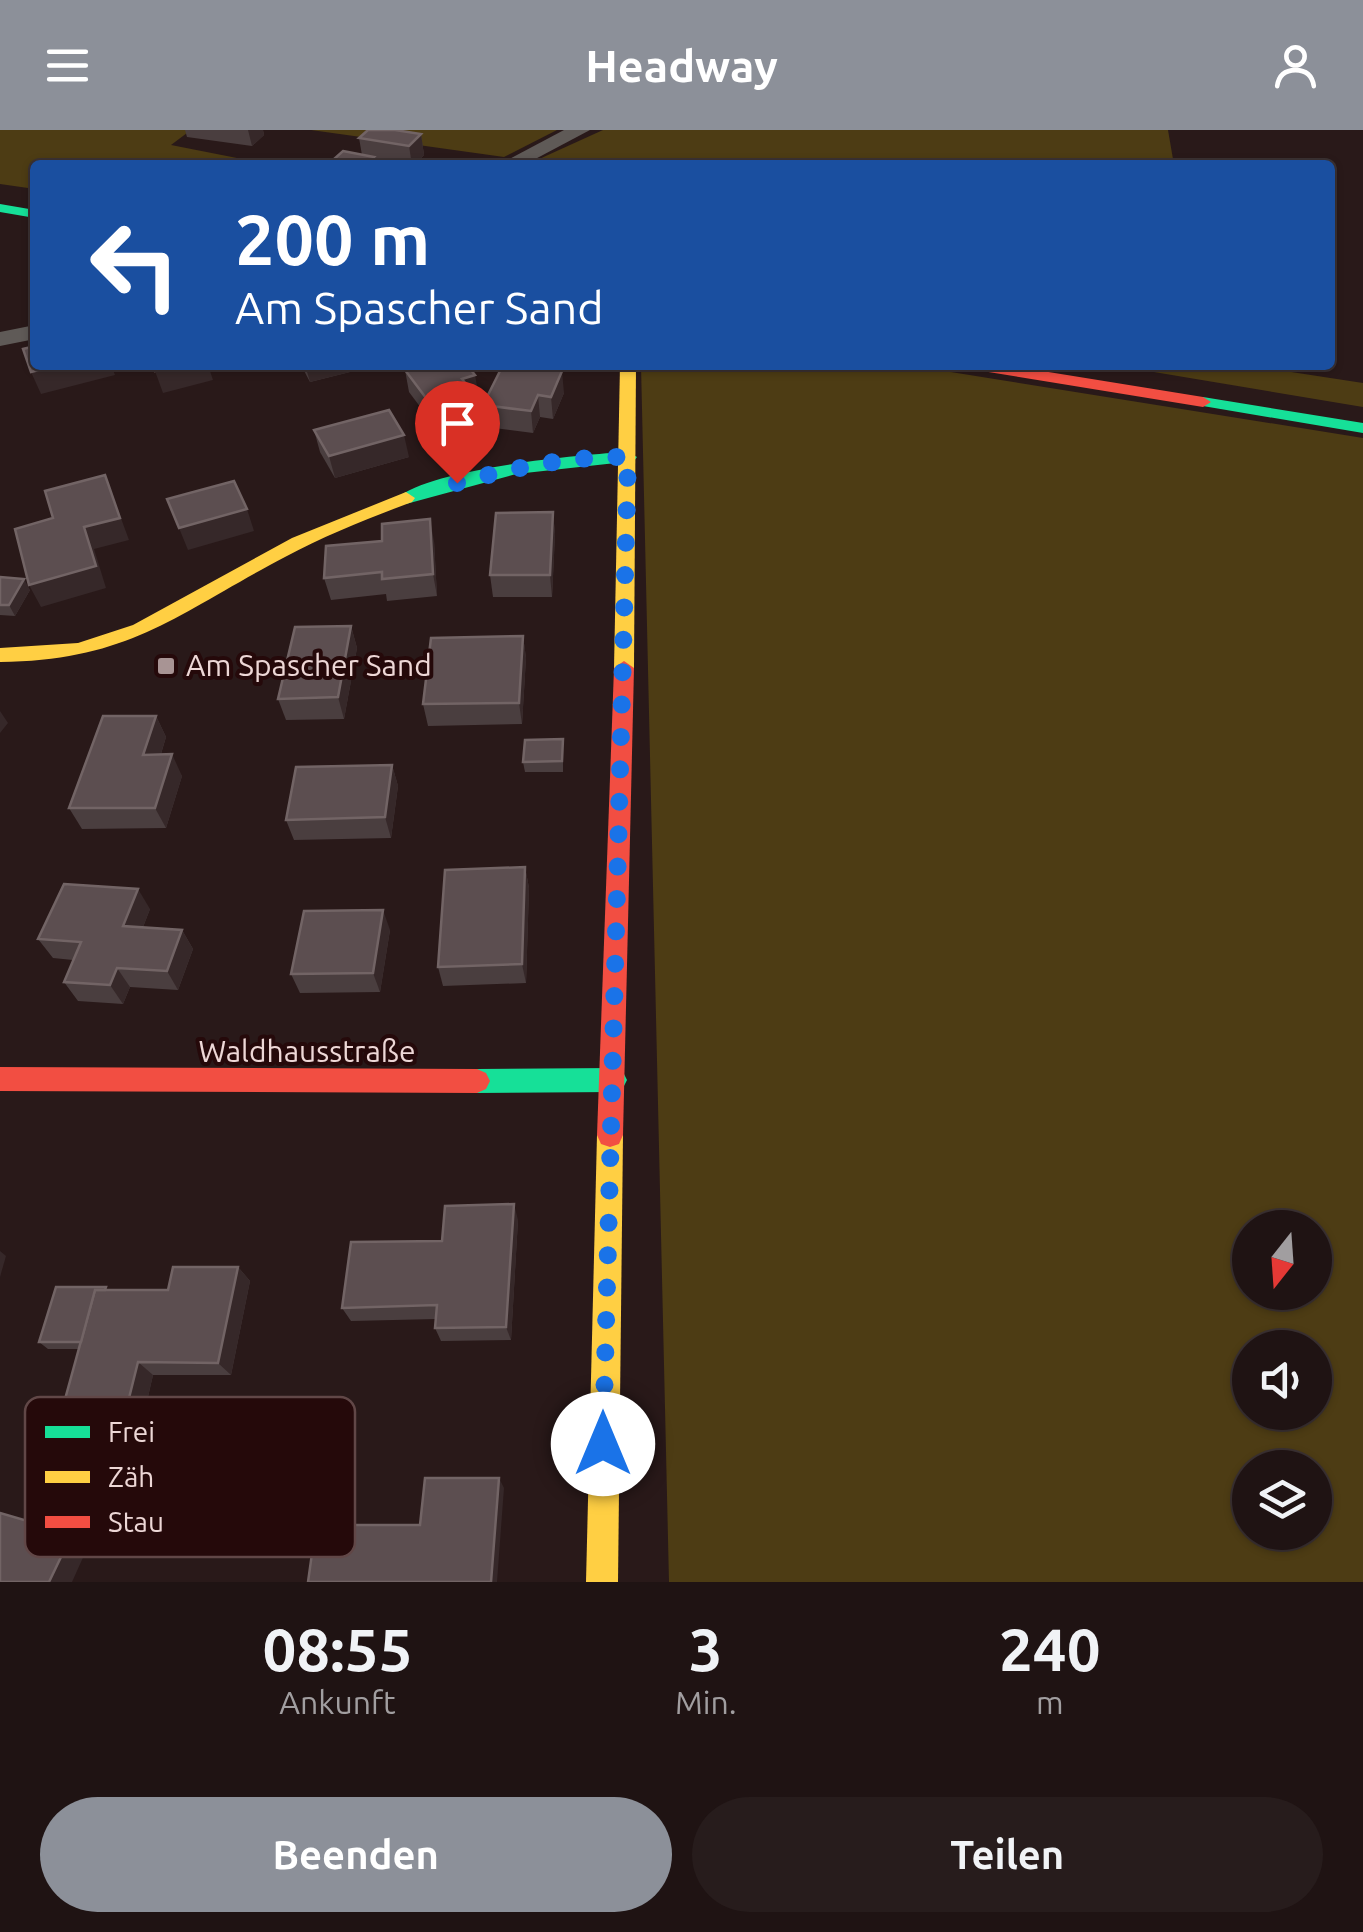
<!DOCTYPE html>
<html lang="de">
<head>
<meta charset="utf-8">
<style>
  :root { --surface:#1f1313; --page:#271c1c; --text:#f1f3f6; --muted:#a19ea0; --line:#3c3233; --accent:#8c9099 }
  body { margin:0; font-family:Ubuntu,sans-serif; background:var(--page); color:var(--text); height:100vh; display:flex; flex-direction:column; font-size:38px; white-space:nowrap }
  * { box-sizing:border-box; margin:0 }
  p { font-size:32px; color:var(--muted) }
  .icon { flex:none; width:55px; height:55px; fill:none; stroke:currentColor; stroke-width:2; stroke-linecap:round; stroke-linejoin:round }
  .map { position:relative; height:1452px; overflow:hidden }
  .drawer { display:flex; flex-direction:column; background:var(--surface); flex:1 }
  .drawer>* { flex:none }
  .guide { position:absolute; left:30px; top:30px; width:1305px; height:210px; border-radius:10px; box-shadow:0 2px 8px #0004,0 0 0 2px var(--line); background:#1a4fa0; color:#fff; overflow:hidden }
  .needle { width:65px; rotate:197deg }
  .fabs { position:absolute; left:1232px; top:1080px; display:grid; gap:20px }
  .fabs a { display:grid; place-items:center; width:100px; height:100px; border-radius:50%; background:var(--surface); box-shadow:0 2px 8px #0004,0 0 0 2px var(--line); font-size:50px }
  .pin { position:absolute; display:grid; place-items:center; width:85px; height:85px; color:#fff; margin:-102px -42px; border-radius:50% 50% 50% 0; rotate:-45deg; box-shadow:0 0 10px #0007 }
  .pin .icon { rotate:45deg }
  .me { position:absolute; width:110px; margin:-55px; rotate:0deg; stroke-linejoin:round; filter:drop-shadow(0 0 8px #0008) }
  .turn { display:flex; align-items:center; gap:35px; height:210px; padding:0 40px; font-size:45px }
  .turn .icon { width:130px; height:130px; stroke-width:2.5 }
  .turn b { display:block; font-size:70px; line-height:85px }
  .eta { display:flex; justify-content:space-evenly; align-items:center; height:170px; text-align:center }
  .eta b { font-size:60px; font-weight:700; line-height:70px }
  .cta { display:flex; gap:20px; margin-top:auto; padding:20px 40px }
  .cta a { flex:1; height:115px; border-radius:60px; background:var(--accent); color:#fff; font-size:40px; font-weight:700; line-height:115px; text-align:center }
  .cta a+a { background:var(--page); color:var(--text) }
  header { display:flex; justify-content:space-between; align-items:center; height:130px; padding:0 40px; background:var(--accent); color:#fff; font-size:45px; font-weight:700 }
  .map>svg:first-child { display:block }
  .green { fill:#4d3c14; fill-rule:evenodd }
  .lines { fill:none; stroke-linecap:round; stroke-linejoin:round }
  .street { fill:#5f5a57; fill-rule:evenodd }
  .fast { fill:#16e098; fill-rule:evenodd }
  .slow { fill:#ffcf43; fill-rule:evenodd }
  .jam { fill:#f24e42; fill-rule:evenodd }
  .wall { fill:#4a3e3f }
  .shaded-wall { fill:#362829 }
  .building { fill:#5c4e50; stroke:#726465; stroke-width:2.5 }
  .route { stroke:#1a73e8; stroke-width:18; stroke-dasharray:0 32.4 }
  .poi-dot { fill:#a89494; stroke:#25090a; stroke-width:4 }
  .labels { text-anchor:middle; stroke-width:8; stroke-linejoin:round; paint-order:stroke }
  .poi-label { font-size:30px; fill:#edd7d6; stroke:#25090a; text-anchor:start }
  .street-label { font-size:30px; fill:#edd7d6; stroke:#25090a }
  .key { fill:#25090a; stroke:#614747; stroke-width:2.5 }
  .key-label { font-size:28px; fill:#edd7d6 }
</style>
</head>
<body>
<header><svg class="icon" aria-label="menu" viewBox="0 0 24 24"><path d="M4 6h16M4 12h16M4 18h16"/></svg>Headway<svg class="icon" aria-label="person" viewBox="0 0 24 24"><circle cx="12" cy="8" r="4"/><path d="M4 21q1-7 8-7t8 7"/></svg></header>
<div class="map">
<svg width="1363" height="1452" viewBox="0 0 1363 1452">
  <rect width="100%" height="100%" fill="#291919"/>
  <g class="green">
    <path d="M0 0H191L171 15 273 35H35V59L0 54Z"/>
    <path d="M311 0H557L504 27Z"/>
    <path d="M603 0H1168L1174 35H526Z"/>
    <path d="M641 235H907L1363 308V1452H669ZM1250 1098H1315V1162H1250ZM1250 1218H1315V1282H1250ZM1250 1338H1315V1402H1250Z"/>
    <path d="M1112 235H1245L1363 253V277Z"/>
  </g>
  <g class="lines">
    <g class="street">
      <path d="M564 0H590L524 35H498Z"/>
      <path d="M35 195V209L0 216V202Z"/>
    </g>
    <g class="fast">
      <path d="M0 74 35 80V88L0 82Z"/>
      <path d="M1203 267 1363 293V303L1197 275 1195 272Z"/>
      <path d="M628 322 637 327 634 331 516 344 406 374 397 368C430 339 581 324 628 322Z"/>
      <path d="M614 938 623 942 627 950 623 958 614 962 477 963 468 959 464 951 468 943 477 939Z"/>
    </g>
    <g class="slow">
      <path d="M620 235H636L634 538 624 545 614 538Z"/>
      <path d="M406 362 415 368 412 372C369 388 326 405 285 427 176 484 132 530 0 532V518L78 513 133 495 292 408Z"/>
      <path d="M610 993 619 996 623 1005 618 1452H586L597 1005 601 996Z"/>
    </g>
    <g class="jam">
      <path d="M968 235H1005L1203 267 1211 272 1203 277 976 240Z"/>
      <path d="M624 531 634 538 623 1005 619 1014 610 1017 601 1014 597 1005 614 538Z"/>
      <path d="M0 937 477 939 486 943 490 951 486 959 477 963 0 961Z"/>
    </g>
  </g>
  <g class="wall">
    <path d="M185 0H263L264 5 252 16 187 7Z"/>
    <path d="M421 4 424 25 414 35H401L374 31 375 35H334L333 30 362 25 359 8Z"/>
    <path d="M301 235H357L358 240 310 252Z"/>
    <path d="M512 235H542L540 239 564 263 553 289 540 287 533 303 486 297 483 275 526 237Z"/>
    <path d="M405 240 479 267 474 268 477 285 436 298 409 262Z"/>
    <path d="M314 300 409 327 335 348 320 322Z"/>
    <path d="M553 382 555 404 552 467H493L490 445Z"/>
    <path d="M434 411 437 466 387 471 386 464 331 470 324 448Z"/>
    <path d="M0 447 30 460 15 486 0 485Z"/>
    <path d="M351 496 357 518 344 589 286 590 278 569Z"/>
    <path d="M523 506 526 528 522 594 428 596 423 574Z"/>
    <path d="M156 586 166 607 161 624 182 646 166 698 82 699 69 678Z"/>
    <path d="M563 609V642H525L523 632Z"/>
    <path d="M392 635 398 656 391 708 294 710 286 690Z"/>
    <path d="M525 737 529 758 526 853 443 856 438 837Z"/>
    <path d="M150 779 143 797 182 800 193 819 178 860 130 857 123 874 78 871 64 852 73 830 53 828 38 809Z"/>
    <path d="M390 800 380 862 300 863 291 844Z"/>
    <path d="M518 1090 511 1210 441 1211 435 1198 436 1189 351 1191 342 1178 442 1111Z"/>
    <path d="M238 1137 250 1151 231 1245H153L144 1284H81L64 1273 79 1219H48L39 1212 109 1160H168Z"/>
  </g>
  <g class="shaded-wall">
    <path d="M248 0H263L264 5 252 16Z"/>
    <path d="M421 4 424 25 414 35H412L409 16Z"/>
    <path d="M374 27 375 35H365Z"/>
    <path d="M59 235H111L115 245 41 264 31 242Z"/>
    <path d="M178 235H208L213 250 163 263 155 241Z"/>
    <path d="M305 235H357L358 240 310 252Z"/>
    <path d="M562 241 564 263 553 289 551 267Z"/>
    <path d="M475 245 479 267 474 268 477 285 436 298 432 276 462 249Z"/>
    <path d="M538 265 540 287 533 303 531 281Z"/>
    <path d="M404 305 409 327 335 348 329 326Z"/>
    <path d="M105 345 129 410 94 419 106 458 41 477 29 455 84 397Z"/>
    <path d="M247 379 254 401 188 420 179 398Z"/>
    <path d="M553 382 555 404 552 467 550 445Z"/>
    <path d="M430 389 434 411 437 466 433 444Z"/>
    <path d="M24 449 30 460 15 486 9 475Z"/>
    <path d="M351 496 357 518 344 589 338 567Z"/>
    <path d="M523 506 526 528 522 594 519 573Z"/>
    <path d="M0 581 8 593 0 603Z"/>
    <path d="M156 586 166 607 154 646 143 625Z"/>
    <path d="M172 624 182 646 166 698 155 678Z"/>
    <path d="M392 635 398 656 391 708 385 687Z"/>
    <path d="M525 737 529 758 526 853 522 834Z"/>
    <path d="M138 759 150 779 136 815 123 796Z"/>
    <path d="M383 780 390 800 380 862 373 843Z"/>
    <path d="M182 800 193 819 178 860 167 841Z"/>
    <path d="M117 838 130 857 123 874 110 855Z"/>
    <path d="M514 1074 518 1090 511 1210 506 1197Z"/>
    <path d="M0 1121 6 1126 0 1147Z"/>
    <path d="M238 1137 250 1151 231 1245 218 1233Z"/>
    <path d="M138 1232 153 1245 144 1284 128 1272Z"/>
    <path d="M499 1348 504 1358 497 1452H491Z"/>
    <path d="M72 1404 90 1412 72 1452H49Z"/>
  </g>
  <g class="building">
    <path d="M368 0H395L421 4 409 16 359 8Z"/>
    <path d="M343 21 374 27 365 35 333 30Z"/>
    <path d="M35 216V235H59L31 242 23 219Z"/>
    <path d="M153 235H178L155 241Z"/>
    <path d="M420 235H467L475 245 462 249 473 263 432 276 405 240Z"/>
    <path d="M503 235H505L562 241 551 267 538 265 531 281 483 275Z"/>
    <path d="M389 280 404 305 329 326 314 300Z"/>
    <path d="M105 345 120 388 84 397 96 436 29 455 15 399 53 388 45 361Z"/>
    <path d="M234 351 247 379 179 398 167 369Z"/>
    <path d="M553 382 550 445H490L496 383Z"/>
    <path d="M430 389 433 444 382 449V442L324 448 326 416 382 411V394Z"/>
    <path d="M0 447 24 449 9 475H0Z"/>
    <path d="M351 496 338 567 278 569 295 497Z"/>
    <path d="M523 506 519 573 423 574 431 508Z"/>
    <path d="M103 586H156L143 625 172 624 155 678H69Z"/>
    <path d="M563 609 562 631 523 632 525 610Z"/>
    <path d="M392 635 385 687 286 690 296 637Z"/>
    <path d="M525 737 522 834 438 837 445 740Z"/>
    <path d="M64 754 138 759 123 796 182 800 167 841 117 838 110 855 64 852 81 812 38 809Z"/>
    <path d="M383 780 373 843 291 844 304 781Z"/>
    <path d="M514 1074 506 1197 435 1198 437 1175 342 1178 351 1112 442 1111 445 1076Z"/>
    <path d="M173 1137H238L218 1233 138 1232 128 1272 64 1273 95 1160H168Z"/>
    <path d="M56 1157H106L105 1160H95L81 1212H39Z"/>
    <path d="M425 1348H499L491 1452H308L316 1395H420Z"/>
    <path d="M0 1383 72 1404 49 1452H0Z"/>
  </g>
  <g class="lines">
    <path class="route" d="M457 353C513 338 569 326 628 327L603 1314"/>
  </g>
  <rect class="poi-dot" x="156" y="526" width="20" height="20" rx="5"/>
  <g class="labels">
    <g class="poi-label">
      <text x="186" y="546">Am Spascher Sand</text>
    </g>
    <g class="street-label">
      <text x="307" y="932">Waldhausstraße</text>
    </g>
  </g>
  <rect x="25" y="1267" width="330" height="160" rx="15" class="key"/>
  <rect x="45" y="1296" width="45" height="12" fill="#16e098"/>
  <rect x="45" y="1341" width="45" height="12" fill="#ffcf43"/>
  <rect x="45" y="1386" width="45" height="12" fill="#f24e42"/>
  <g class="key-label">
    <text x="108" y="1312">Frei</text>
    <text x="108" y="1357">Zäh</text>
    <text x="108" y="1402">Stau</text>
  </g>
</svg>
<div class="fabs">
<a><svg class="needle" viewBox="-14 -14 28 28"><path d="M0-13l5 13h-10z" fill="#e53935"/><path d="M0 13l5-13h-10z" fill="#a19ea0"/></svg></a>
<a><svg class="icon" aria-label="sound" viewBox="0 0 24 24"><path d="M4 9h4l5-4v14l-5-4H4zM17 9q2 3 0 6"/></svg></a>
<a><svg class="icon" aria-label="layers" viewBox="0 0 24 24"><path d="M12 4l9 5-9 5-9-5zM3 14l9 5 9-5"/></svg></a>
</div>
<div class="pin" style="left:457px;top:353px;background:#d93025"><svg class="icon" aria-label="arrive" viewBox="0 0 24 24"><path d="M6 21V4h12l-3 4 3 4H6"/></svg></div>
<svg class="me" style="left:603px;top:1314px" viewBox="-20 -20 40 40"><circle r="19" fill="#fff"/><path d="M0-13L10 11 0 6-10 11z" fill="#1a73e8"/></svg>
<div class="guide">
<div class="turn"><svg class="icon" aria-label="left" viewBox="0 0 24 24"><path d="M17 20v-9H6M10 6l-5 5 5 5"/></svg><div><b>200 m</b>Am Spascher Sand</div></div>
</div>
</div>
<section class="drawer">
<div class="eta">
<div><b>08:55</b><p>Ankunft</p></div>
<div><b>3</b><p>Min.</p></div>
<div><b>240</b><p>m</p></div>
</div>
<div class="cta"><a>Beenden</a><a>Teilen</a></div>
</section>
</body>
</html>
